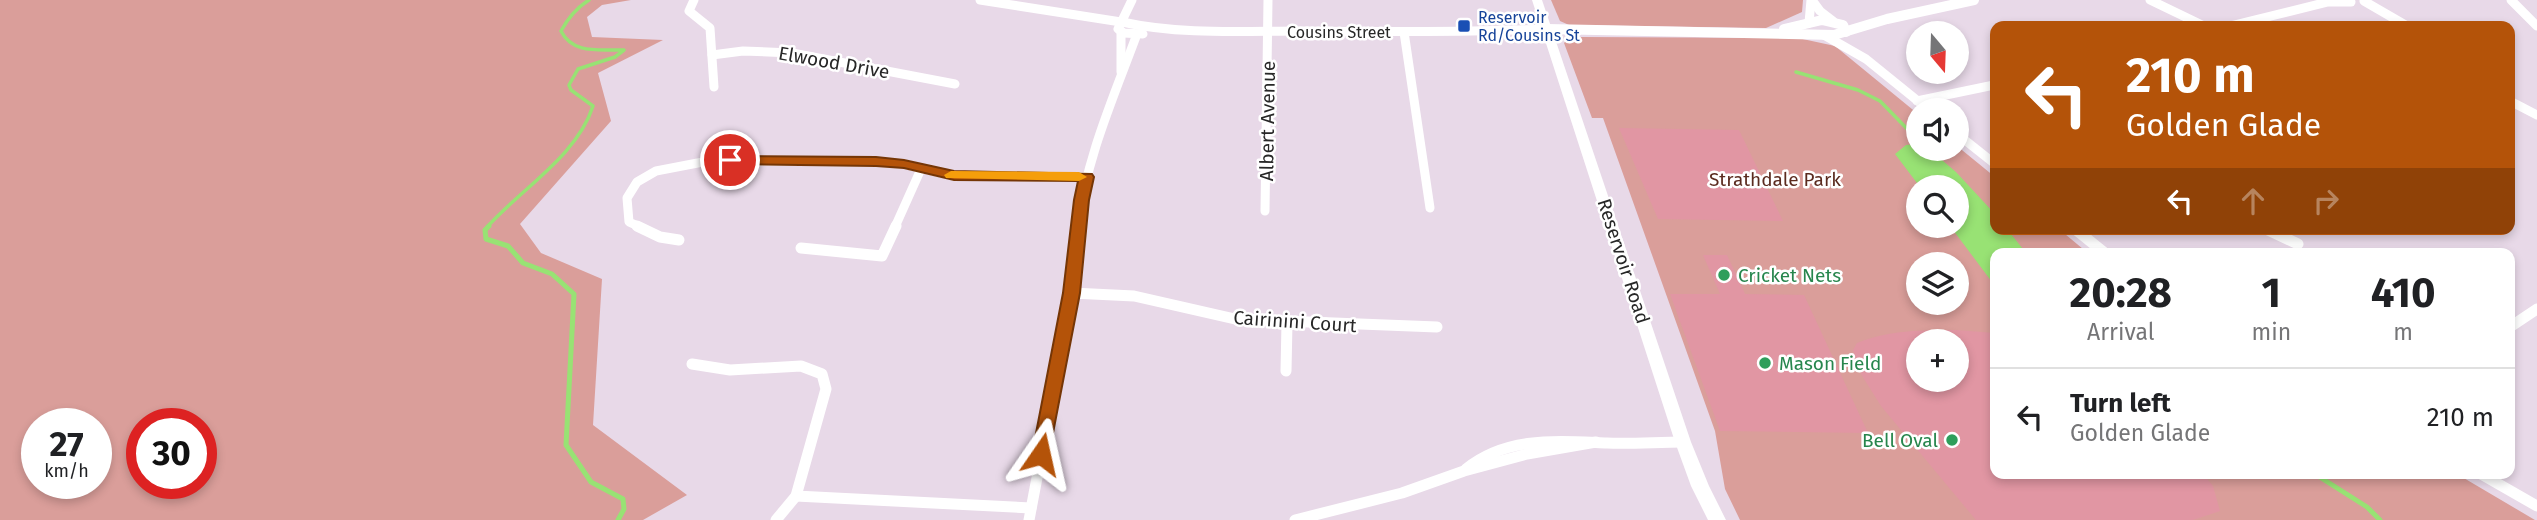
<!DOCTYPE html>
<html lang="en">
<head>
<meta charset="utf-8">
<style>
  :root { --surface:#fff; --page:#f6f6f6; --text:#202124; --muted:#757577; --line:#e0e0e0 }
  body { margin:0; font-family:"Fira Sans",sans-serif; background:var(--page); color:var(--text); height:100vh; display:flex; flex-direction:column; font-size:26px; white-space:nowrap }
  * { box-sizing:border-box; margin:0 }
  p { font-size:23px; color:var(--muted) }
  .icon { flex:none; width:38px; height:38px; fill:none; stroke:currentColor; stroke-width:2; stroke-linecap:round; stroke-linejoin:round }
  .map { position:relative; flex:1; overflow:hidden }
  .side { position:absolute; left:1990px; top:248px; width:525px; height:231px; display:flex; flex-direction:column; background:var(--surface); border-radius:14px; box-shadow:0 4px 10px #0003 }
  .side>* { flex:none }
  .guide { position:absolute; left:1990px; top:21px; width:525px; height:214px; border-radius:14px; box-shadow:0 4px 10px #0003; background:#b45309; color:#fff; overflow:hidden }
  .needle { width:46px; rotate:161deg }
  .buttons { position:absolute; left:1906px; top:21px; display:grid; gap:14px }
  .buttons a { display:grid; place-items:center; width:63px; height:63px; border-radius:50%; background:var(--surface); box-shadow:0 4px 10px #0003; font-size:35px }
  .speed { position:absolute; left:21px; top:408px; display:flex; gap:14px; font-size:35px; font-weight:700; text-align:center }
  .speed>* { display:grid; place-content:center; width:91px; height:91px; border-radius:50%; background:var(--surface); box-shadow:0 4px 10px #0003; line-height:1 }
  .speed small { font-size:18px; font-weight:400 }
  .speed .limit { border:10px solid #d22; background:#fff; color:#111 }
  .pin { position:absolute; display:grid; place-items:center; width:60px; height:60px; color:#fff; margin:-30px; border:4px solid #fff; border-radius:50%; box-shadow:0 2px 7px #0007 }
  .me { position:absolute; width:77px; margin:-38px; rotate:11deg; stroke-linejoin:round; filter:drop-shadow(0 0 5px #0008) }
  .turn { display:flex; align-items:center; gap:24px; height:147px; padding:0 21px; font-size:32px }
  .turn .icon { width:91px; height:91px; stroke-width:2.5 }
  .turn b { display:block; font-size:49px; line-height:60px }
  .lanes { display:flex; align-items:center; height:66px; padding:0 21px; background:#0003; justify-content:center; gap:35px; direction:ltr }
  .lanes .off { opacity:.35 }
  .eta { display:flex; justify-content:space-evenly; align-items:center; height:119px; text-align:center }
  .eta b { font-size:42px; font-weight:700; line-height:49px }
  ul { padding:0; list-style:none }
  li { display:flex; align-items:center; gap:21px; height:98px; padding:0 21px; border-top:2px solid var(--line) }
  li div { flex:1 }
  li b { display:block; font-size:26px }
  li em { font-style:normal }
  .map>svg:first-child { display:block }
  .green { fill:#da9e9a; fill-rule:evenodd }
  .pitch { fill:#e196a3; fill-rule:evenodd }
  .water { fill:#98e274 }
  .lines { fill:none; stroke-linecap:round; stroke-linejoin:round }
  .stream-far1 { stroke:#98e274; stroke-width:3.5 }
  .stream { stroke:#98e274; stroke-width:5 }
  .minor-far1 { stroke:#fff; stroke-width:9 }
  .minor { stroke:#fff; stroke-width:11 }
  .tertiary { stroke:#fff; stroke-width:10 }
  .secondary { fill:#fff; fill-rule:evenodd }
  .route { fill:#b45309; stroke:#753606; stroke-width:2 }
  .slow { fill:#f59e0b }
  .transit-dot { fill:#1a4fb4; stroke:#fff; stroke-width:2.5 }
  .leisure-dot { fill:#2e9e5b; stroke:#fff; stroke-width:2.5 }
  .labels { text-anchor:middle; stroke-width:5; stroke-linejoin:round; paint-order:stroke }
  .far-transit-label { font-size:16px; fill:#164399; stroke:#fff; text-anchor:start }
  .far-street-label { font-size:16px; fill:#272727; stroke:#fff }
  .street-label { font-size:19px; fill:#272727; stroke:#fff }
  .park-label { font-size:19px; fill:#5b2b1f; stroke:#fff }
  .leisure-label { font-size:19px; fill:#27864d; stroke:#fff; text-anchor:start }
</style>
</head>
<body>
<div class="map">
<svg width="2537" height="520" viewBox="0 0 2537 520">
  <rect width="100%" height="100%" fill="#e8d9e8"/>
  <g class="green">
    <path d="M0 0H631L602 5 587 17 592 37 663 40 598 73 611 121 520 224 541 253 602 279 593 425 687 495 643 520H0ZM37 424H96V483H37ZM142 424H201V483H142Z"/>
    <path d="M1551 0H1803L1802 12 1766 28 1569 25 1560 21Z"/>
    <path d="M1582 37 1798 38 1835 46 1918 114V149H1956L1957 146 1995 177V229H2059L2089 254H1995V474H2457L2535 520H1740L1725 489 1715 431 1603 118H1592L1564 43 1568 39ZM1918 187H1956V226H1918ZM1918 264H1956V303H1918ZM1918 341H1956V380H1918Z"/>
  </g>
  <g class="pitch">
    <path d="M1619 128 1739 130 1783 221 1658 219Z"/>
    <path d="M1703 255H1727L1745 294 1804 295 1868 433 1720 431 1670 294H1720Z"/>
    <path d="M1956 330 1995 333V474H2203L2213 486 2220 511 2193 520H1976L1881 406 1861 374 1853 350 1857 343C1889 330 1922 330 1956 330ZM1956 341V380H1918V341Z"/>
  </g>
  <path class="water" d="M1918 144V149H1929L1956 172 1995 214V229H2007L2027 254H1995V286L1950 226H1956V187H1920L1895 154 1906 145Z"/>
  <g class="lines">
    <g class="stream-far1">
      <path d="M1796 72 1858 90 1880 101 1918 140"/>
      <path d="M487 227C521 189 577 156 593 106L571 90 569 85 578 69 615 57 624 50C600 49 573 55 561 31 568 18 576 8 589 0"/>
    </g>
    <g class="stream">
      <path d="M489 226 485 230 486 239 508 246 523 263 552 274 574 294 566 445 591 482 623 499 624 509 618 520"/>
      <path d="M2315 474 2367 507 2380 520"/>
    </g>
    <g class="minor-far1">
      <path d="M694 0 689 11 710 28 714 87"/>
      <path d="M980 0 1121 22"/>
      <path d="M1132 0 1118 29 1124 33 1143 34"/>
      <path d="M1812 0 1820 11 1833 21"/>
      <path d="M2150 0 2204 26"/>
      <path d="M2511 0 2537 26"/>
      <path d="M2364 1 2407 26"/>
      <path d="M2330 2H2351"/>
      <path d="M1122 22C1181 35 1242 31 1302 31 1384 32 1465 32 1547 29"/>
      <path d="M1809 23 1811 0"/>
      <path d="M2230 26 2336 0"/>
      <path d="M1121 32V72"/>
      <path d="M1404 32 1430 208"/>
      <path d="M1824 35 1866 59 1929 110"/>
      <path d="M712 55 743 51 792 53 955 84"/>
      <path d="M1917 101 1994 85"/>
      <path d="M2510 101 2537 115"/>
      <path d="M1956 133 1995 164"/>
      <path d="M1265 211 1268 0"/>
      <path d="M640 227 629 222 627 198 637 182 656 171 708 161 876 162 904 164 954 176 1087 177"/>
      <path d="M895 227 921 169"/>
      <path d="M1078 227C1085 161 1114 96 1137 34"/>
    </g>
    <g class="minor">
      <path d="M637 226 660 237 679 240"/>
      <path d="M2075 229 2106 254"/>
      <path d="M2266 229 2298 244"/>
      <path d="M801 248 882 256 896 226"/>
      <path d="M1072 293 1134 296 1235 319 1437 327"/>
      <path d="M2510 327 2537 309"/>
      <path d="M692 364 730 370 801 366 822 374 826 389 796 496 1031 508"/>
      <path d="M1286 371 1287 323"/>
      <path d="M1466 469C1507 436 1557 441 1607 443 1632 444 1658 442 1683 442"/>
      <path d="M2481 474 2537 506"/>
      <path d="M776 520 796 496"/>
      <path d="M1029 520 1072 293 1078 226"/>
      <path d="M1295 520 1402 493 1464 471 1527 454 1596 442"/>
    </g>
    <g class="tertiary">
      <path d="M1547 29 1834 35 1887 19 1974 0"/>
      <path d="M1784 29 1822 20 1843 25 1846 32"/>
    </g>
    <path class="secondary" d="M1532 0H1542L1691 442 1709 486 1726 520H1708L1691 486 1675 442Z"/>
  </g>
  <path class="route" d="M730 156 876 157 904 160 954 171 1092 174 1094 177 1089 200 1080 293 1048 459H1034L1032 454 1063 293 1074 200 1078 181 954 180 904 168 876 166 724 164 722 160Z"/>
  <path class="slow" d="M951 171 1079 172 1087 177 1079 181 946 178 944 175Z"/>
  <rect class="transit-dot" x="1457" y="19" width="14" height="14" rx="3.5"/>
  <g class="leisure-dot">
    <circle cx="1724" cy="275" r="7"/>
    <circle cx="1765" cy="363" r="7"/>
    <circle cx="1952" cy="440" r="7"/>
  </g>
  <g class="labels">
    <g class="far-transit-label">
      <text x="1478" y="23">Reservoir<tspan x="1478" dy="18">Rd/Cousins St</tspan></text>
    </g>
    <g class="far-street-label">
      <text x="1339" y="38">Cousins Street</text>
    </g>
    <g class="street-label">
      <text transform="translate(834 62) rotate(10)" y="7">Elwood Drive</text>
      <text transform="translate(1267 121) rotate(-89)" y="7">Albert Avenue</text>
      <text transform="translate(1624 261) rotate(72)" y="7">Reservoir Road</text>
      <text transform="translate(1295 321) rotate(4)" y="7">Cairinini Court</text>
    </g>
    <g class="park-label">
      <text x="1775" y="186">Strathdale Park</text>
    </g>
    <g class="leisure-label">
      <text x="1738" y="282">Cricket Nets</text>
      <text x="1779" y="370">Mason Field</text>
      <text x="1938" y="447" text-anchor="end">Bell Oval</text>
    </g>
  </g>
</svg>
<div class="buttons">
<a><svg class="needle" viewBox="-14 -14 28 28"><path d="M0-13l5 13h-10z" fill="#e53935"/><path d="M0 13l5-13h-10z" fill="#757577"/></svg></a>
<a><svg class="icon" aria-label="sound" viewBox="0 0 24 24"><path d="M4 9h4l5-4v14l-5-4H4zM17 9q2 3 0 6"/></svg></a>
<a><svg class="icon" aria-label="search" viewBox="0 0 24 24"><circle cx="10" cy="10" r="6"/><path d="M15 15l6 6"/></svg></a>
<a><svg class="icon" aria-label="layers" viewBox="0 0 24 24"><path d="M12 4l9 5-9 5-9-5zM3 14l9 5 9-5"/></svg></a>
<a>+</a>
</div>
<div class="speed"><div>27<small>km/h</small></div><div class="limit">30</div></div>
<div class="pin" style="left:730px;top:160px;background:#d93025"><svg class="icon" aria-label="arrive" viewBox="0 0 24 24"><path d="M6 21V4h12l-3 4 3 4H6"/></svg></div>
<svg class="me" style="left:1041px;top:454px" viewBox="-20 -20 40 40"><path d="M0-17L14 15 0 8-14 15z" fill="#b45309" stroke="#fff" stroke-width="4"/></svg>
<div class="guide">
<div class="turn"><svg class="icon" aria-label="left" viewBox="0 0 24 24"><path d="M17 20v-9H6M10 6l-5 5 5 5"/></svg><div><b>210 m</b>Golden Glade</div></div>
<div class="lanes"><svg class="icon" aria-label="left" viewBox="0 0 24 24"><path d="M17 20v-9H6M10 6l-5 5 5 5"/></svg><svg class="icon off" aria-label="ahead" viewBox="0 0 24 24"><path d="M12 20V5M6 11l6-6 6 6"/></svg><svg class="icon off" aria-label="right" viewBox="0 0 24 24"><path d="M7 20v-9h11M14 6l5 5-5 5"/></svg></div>
</div>
<section class="side">
<div class="eta">
<div><b>20:28</b><p>Arrival</p></div>
<div><b>1</b><p>min</p></div>
<div><b>410</b><p>m</p></div>
</div>
<ul>
<li><svg class="icon" aria-label="left" viewBox="0 0 24 24"><path d="M17 20v-9H6M10 6l-5 5 5 5"/></svg><div><b>Turn left</b><p>Golden Glade</p></div><em>210 m</em></li>
</ul>
</section>
</div>
</body>
</html>
